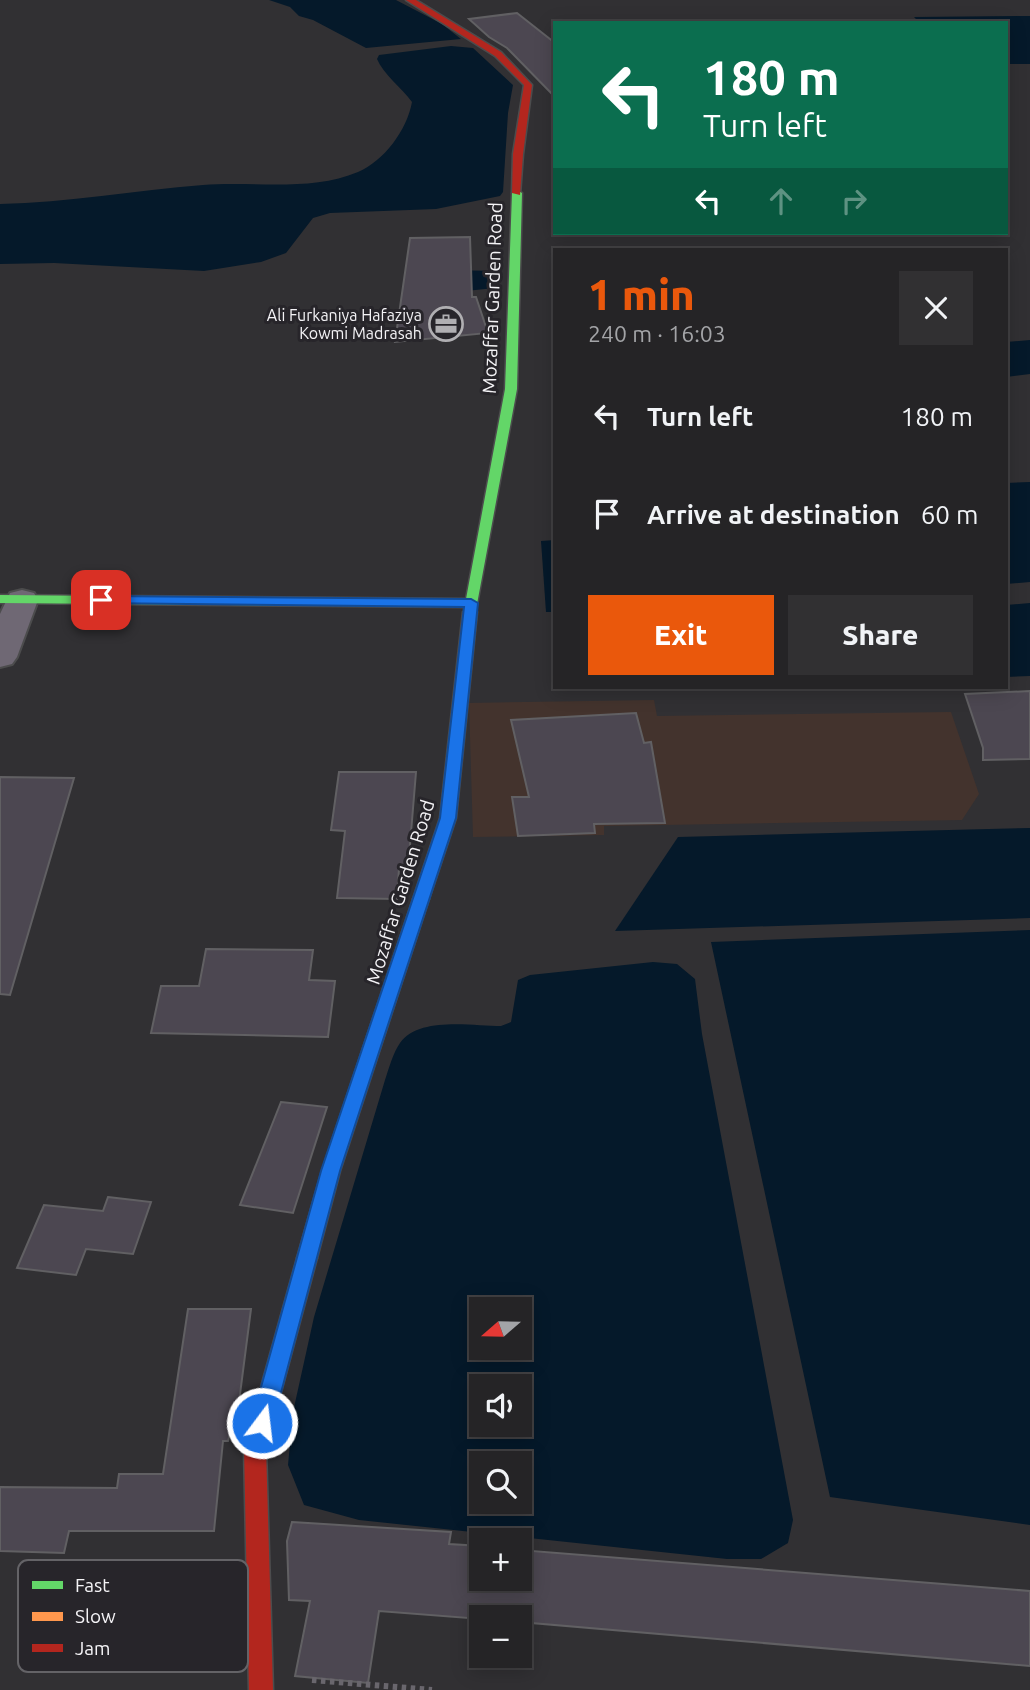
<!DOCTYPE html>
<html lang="en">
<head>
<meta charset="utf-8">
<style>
  :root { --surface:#252426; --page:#313032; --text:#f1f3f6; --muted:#a3a4a7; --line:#424143; --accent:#ea580c }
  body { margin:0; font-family:Ubuntu,sans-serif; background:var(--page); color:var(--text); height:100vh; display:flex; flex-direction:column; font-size:26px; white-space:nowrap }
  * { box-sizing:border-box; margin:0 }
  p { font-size:23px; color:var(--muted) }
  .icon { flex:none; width:38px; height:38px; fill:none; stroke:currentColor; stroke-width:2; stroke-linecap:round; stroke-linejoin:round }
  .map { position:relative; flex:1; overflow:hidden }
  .drawer { position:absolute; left:553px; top:248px; width:455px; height:441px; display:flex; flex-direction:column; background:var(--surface); border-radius:0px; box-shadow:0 4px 18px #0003,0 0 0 2px var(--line) }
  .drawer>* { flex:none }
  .hud { position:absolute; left:553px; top:21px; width:455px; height:214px; border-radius:0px; box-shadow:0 4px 18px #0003,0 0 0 2px var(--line); background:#0b6e4f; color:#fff; overflow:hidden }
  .needle { width:46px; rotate:250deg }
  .controls { position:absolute; left:469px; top:1297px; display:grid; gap:14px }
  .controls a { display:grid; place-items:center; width:63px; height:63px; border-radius:0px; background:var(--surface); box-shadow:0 4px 18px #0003,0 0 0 2px var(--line); font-size:35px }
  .pin { position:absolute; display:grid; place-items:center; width:60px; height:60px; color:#fff; margin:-30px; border-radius:14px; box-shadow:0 4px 10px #0006 }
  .me { position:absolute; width:77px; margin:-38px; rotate:15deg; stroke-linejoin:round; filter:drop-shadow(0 0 5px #0008) }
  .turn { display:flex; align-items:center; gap:24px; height:147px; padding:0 35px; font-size:32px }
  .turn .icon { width:91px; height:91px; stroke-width:2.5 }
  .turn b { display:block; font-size:49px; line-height:60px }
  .lanes { display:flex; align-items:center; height:66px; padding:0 35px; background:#0003; justify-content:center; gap:35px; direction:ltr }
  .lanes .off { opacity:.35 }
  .round { display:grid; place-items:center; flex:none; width:74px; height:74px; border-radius:0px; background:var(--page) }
  .head { display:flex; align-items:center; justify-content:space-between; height:119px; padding:0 35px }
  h1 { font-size:42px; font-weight:800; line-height:52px; color:var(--accent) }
  .action { display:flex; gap:14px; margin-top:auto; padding:14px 35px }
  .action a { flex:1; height:80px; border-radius:0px; background:var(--accent); color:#fff; font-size:28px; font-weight:800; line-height:80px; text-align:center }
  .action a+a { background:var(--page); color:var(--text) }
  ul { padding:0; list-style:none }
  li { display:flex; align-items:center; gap:21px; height:98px; padding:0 35px }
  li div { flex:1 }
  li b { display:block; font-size:26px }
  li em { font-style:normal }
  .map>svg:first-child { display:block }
  .industrial { fill:#43332d }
  .water { fill:#05192a; fill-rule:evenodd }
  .building { fill:#4c4751; stroke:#616063; stroke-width:2 }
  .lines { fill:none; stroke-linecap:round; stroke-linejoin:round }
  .street-casing { stroke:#4c4c4d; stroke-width:4 }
  .fast-casing { stroke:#4c4c4d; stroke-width:3 }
  .slow-casing { stroke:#4c4c4d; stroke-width:3 }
  .jam-casing { stroke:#4c4c4d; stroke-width:3 }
  .path { stroke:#69666d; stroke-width:6; stroke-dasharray:4.5 4.5; stroke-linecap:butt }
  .street { fill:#6f6874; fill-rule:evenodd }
  .fast { fill:#63d668; fill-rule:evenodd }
  .slow { fill:#ff974d; fill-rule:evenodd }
  .jam { fill:#b3261e; fill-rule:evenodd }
  .route { fill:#1a73e8; stroke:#114b97; stroke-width:2 }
  .labels { text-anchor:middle; stroke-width:6; stroke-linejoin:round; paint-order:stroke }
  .far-poi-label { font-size:16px; fill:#f4f3f6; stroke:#27252a; text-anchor:end }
  .street-label { font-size:19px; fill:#f4f3f6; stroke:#27252a }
  .key { fill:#27252a; stroke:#646367; stroke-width:2 }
  .key-label { font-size:19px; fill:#f4f3f6 }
</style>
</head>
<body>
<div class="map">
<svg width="1030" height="1690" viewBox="0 0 1030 1690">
  <rect width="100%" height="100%" fill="#313033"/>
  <path class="industrial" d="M654 700 657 716 951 712 979 794 962 820 604 826V835L473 837 469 703Z"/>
  <g class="water">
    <path d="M269 0H396L442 24 461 39 366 48 313 20 299 16 290 7Z"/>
    <path d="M1030 16V64H1006V23H920L914 17Z"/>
    <path d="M451 46 473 48 513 85 508 113 503 192 500 196 436 209 330 213 313 218 286 253 261 262 204 271 54 263 0 264V204C68 203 135 190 203 185 253 181 311 192 358 172 384 161 407 130 412 102 402 88 383 74 377 59L379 55Z"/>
    <path d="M448 270 497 271 495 288 446 293Z"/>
    <path d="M1030 340V374L1006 377V342Z"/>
    <path d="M1030 482V582L1006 584V483Z"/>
    <path d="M555 540V612H546L541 541Z"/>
    <path d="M1030 603V676L1006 677V605Z"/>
    <path d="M1030 828V918L615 931 678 837Z"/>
    <path d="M1030 930V1525L830 1497 711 942Z"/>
    <path d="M653 962 677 964 695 979 702 1034 793 1520 788 1543 761 1559H727L359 1520 304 1505 288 1465 293 1412 314 1317 385 1080C389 1068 393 1053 400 1043 419 1016 472 1026 501 1026L511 1022 518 980 530 975ZM481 1309H520V1348H481ZM481 1386H520V1424H481ZM481 1463H520V1502H481Z"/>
  </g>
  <g class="building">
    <path d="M517 13 555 43V97L507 48 489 37 469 19Z"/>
    <path d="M470 237 472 297H476L488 333 395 342 410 238Z"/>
    <path d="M1030 691V759L983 760V748L965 694Z"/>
    <path d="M636 713 644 743 651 742 665 823 594 824 595 833 518 836 512 797H529L511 720Z"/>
    <path d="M339 772H416L408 869H399L397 899 337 898 345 831 331 830Z"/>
    <path d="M0 777 74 778 10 995 0 994Z"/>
    <path d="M206 949 313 950 309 980 335 981 328 1037 151 1033 161 986H199Z"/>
    <path d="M281 1102 327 1107 293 1213 240 1205Z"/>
    <path d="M108 1197 151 1202 133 1254 86 1249 76 1275 17 1268 44 1205 103 1211Z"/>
    <path d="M188 1309H251L239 1402 228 1441H223L214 1531H69L64 1553 0 1551V1487L117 1488 119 1474H163Z"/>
    <path d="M292 1522 451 1532 449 1544 481 1546V1578H520V1550L1030 1591V1666L520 1622V1617H481V1619L379 1611 368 1683 295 1676 310 1601 289 1600 287 1541Z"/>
  </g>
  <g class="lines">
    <g class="street-casing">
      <path id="street" d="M22 590 34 593 38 600 17 657 12 664 0 667V614L10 593Z"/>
    </g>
    <g class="fast-casing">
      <path id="fast" d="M517 190 522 193 517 389 475 615H465L464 607 0 603V595L466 599 505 389 512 193Z"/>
    </g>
    <g class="slow-casing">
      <path id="slow" d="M421 894 429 899 340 1171 317 1258 314 1263 307 1265 300 1263 297 1258 322 1171 413 899Z"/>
    </g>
    <g class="jam-casing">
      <g id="jam">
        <path d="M406 0H416L501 52 532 85 523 154 520 195 512 193 513 154 524 85 495 56Z"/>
        <path d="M470 608 477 612 456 818 429 899 421 904 413 899 440 818 463 612Z"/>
        <path d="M307 1251 314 1253 317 1258 266 1448 273 1690H249L244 1448 297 1258 300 1253Z"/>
      </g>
    </g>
    <path class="path" d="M312 1680 432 1690"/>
    <use href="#street" class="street"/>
    <use href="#fast" class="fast"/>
    <use href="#slow" class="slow"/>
    <use href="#jam" class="jam"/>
  </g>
  <path class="route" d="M101 596 471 599 478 603 456 818 340 1171 273 1423 270 1429 262 1432 254 1429 251 1423 321 1171 440 818 464 607 96 603V597Z"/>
  <defs>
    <g id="office-ring" transform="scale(1.75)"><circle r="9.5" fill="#27252a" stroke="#b0afb2" stroke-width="1.5"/><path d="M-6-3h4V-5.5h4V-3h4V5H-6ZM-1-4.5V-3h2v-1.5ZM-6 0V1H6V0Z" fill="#b0afb2"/></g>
  </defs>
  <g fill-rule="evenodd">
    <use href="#office-ring" x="446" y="324"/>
  </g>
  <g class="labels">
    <g class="far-poi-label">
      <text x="422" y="321">Ali Furkaniya Hafaziya<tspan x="422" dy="18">Kowmi Madrasah</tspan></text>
    </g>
    <g class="street-label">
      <text transform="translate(492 298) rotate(-88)" y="7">Mozaffar Garden Road</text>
      <text transform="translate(400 892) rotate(-73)" y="7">Mozaffar Garden Road</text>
    </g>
  </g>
  <rect x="18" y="1560" width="230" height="112" rx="10" class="key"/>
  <rect x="32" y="1581" width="31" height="8" fill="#63d668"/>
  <rect x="32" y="1612" width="31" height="9" fill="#ff974d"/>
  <rect x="32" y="1644" width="31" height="8" fill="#b3261e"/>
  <g class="key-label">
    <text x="75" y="1592">Fast</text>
    <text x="75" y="1623">Slow</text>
    <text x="75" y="1655">Jam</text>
  </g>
</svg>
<div class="controls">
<a><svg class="needle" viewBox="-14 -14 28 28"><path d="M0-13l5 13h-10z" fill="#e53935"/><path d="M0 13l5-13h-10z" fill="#a3a4a7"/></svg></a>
<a><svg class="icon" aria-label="sound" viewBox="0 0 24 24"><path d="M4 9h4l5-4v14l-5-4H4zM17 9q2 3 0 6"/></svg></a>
<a><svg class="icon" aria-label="search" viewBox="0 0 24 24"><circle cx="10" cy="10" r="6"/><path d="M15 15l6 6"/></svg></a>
<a>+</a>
<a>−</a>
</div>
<div class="pin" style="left:101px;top:600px;background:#d93025"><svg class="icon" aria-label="arrive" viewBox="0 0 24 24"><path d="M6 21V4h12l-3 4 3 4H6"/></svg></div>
<svg class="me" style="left:262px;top:1423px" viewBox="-20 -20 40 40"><circle r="17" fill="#1a73e8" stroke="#fff" stroke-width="3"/><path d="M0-11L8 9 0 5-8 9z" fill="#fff"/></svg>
<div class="hud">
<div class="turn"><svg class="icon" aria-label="left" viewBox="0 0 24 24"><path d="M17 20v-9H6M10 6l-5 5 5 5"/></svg><div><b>180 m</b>Turn left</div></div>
<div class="lanes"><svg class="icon" aria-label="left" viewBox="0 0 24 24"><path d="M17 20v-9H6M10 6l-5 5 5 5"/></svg><svg class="icon off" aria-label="ahead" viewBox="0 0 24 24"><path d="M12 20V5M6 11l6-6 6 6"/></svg><svg class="icon off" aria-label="right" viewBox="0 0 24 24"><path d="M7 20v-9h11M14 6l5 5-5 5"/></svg></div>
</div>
<section class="drawer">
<div class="head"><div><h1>1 min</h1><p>240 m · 16:03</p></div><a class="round"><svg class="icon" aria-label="close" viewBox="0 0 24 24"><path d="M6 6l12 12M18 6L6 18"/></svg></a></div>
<ul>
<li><svg class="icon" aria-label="left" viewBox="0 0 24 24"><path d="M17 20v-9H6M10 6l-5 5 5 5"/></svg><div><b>Turn left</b></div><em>180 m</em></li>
<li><svg class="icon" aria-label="arrive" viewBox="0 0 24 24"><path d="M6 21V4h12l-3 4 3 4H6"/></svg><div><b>Arrive at destination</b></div><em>60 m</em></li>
</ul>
<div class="action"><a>Exit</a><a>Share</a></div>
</section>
</div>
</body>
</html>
